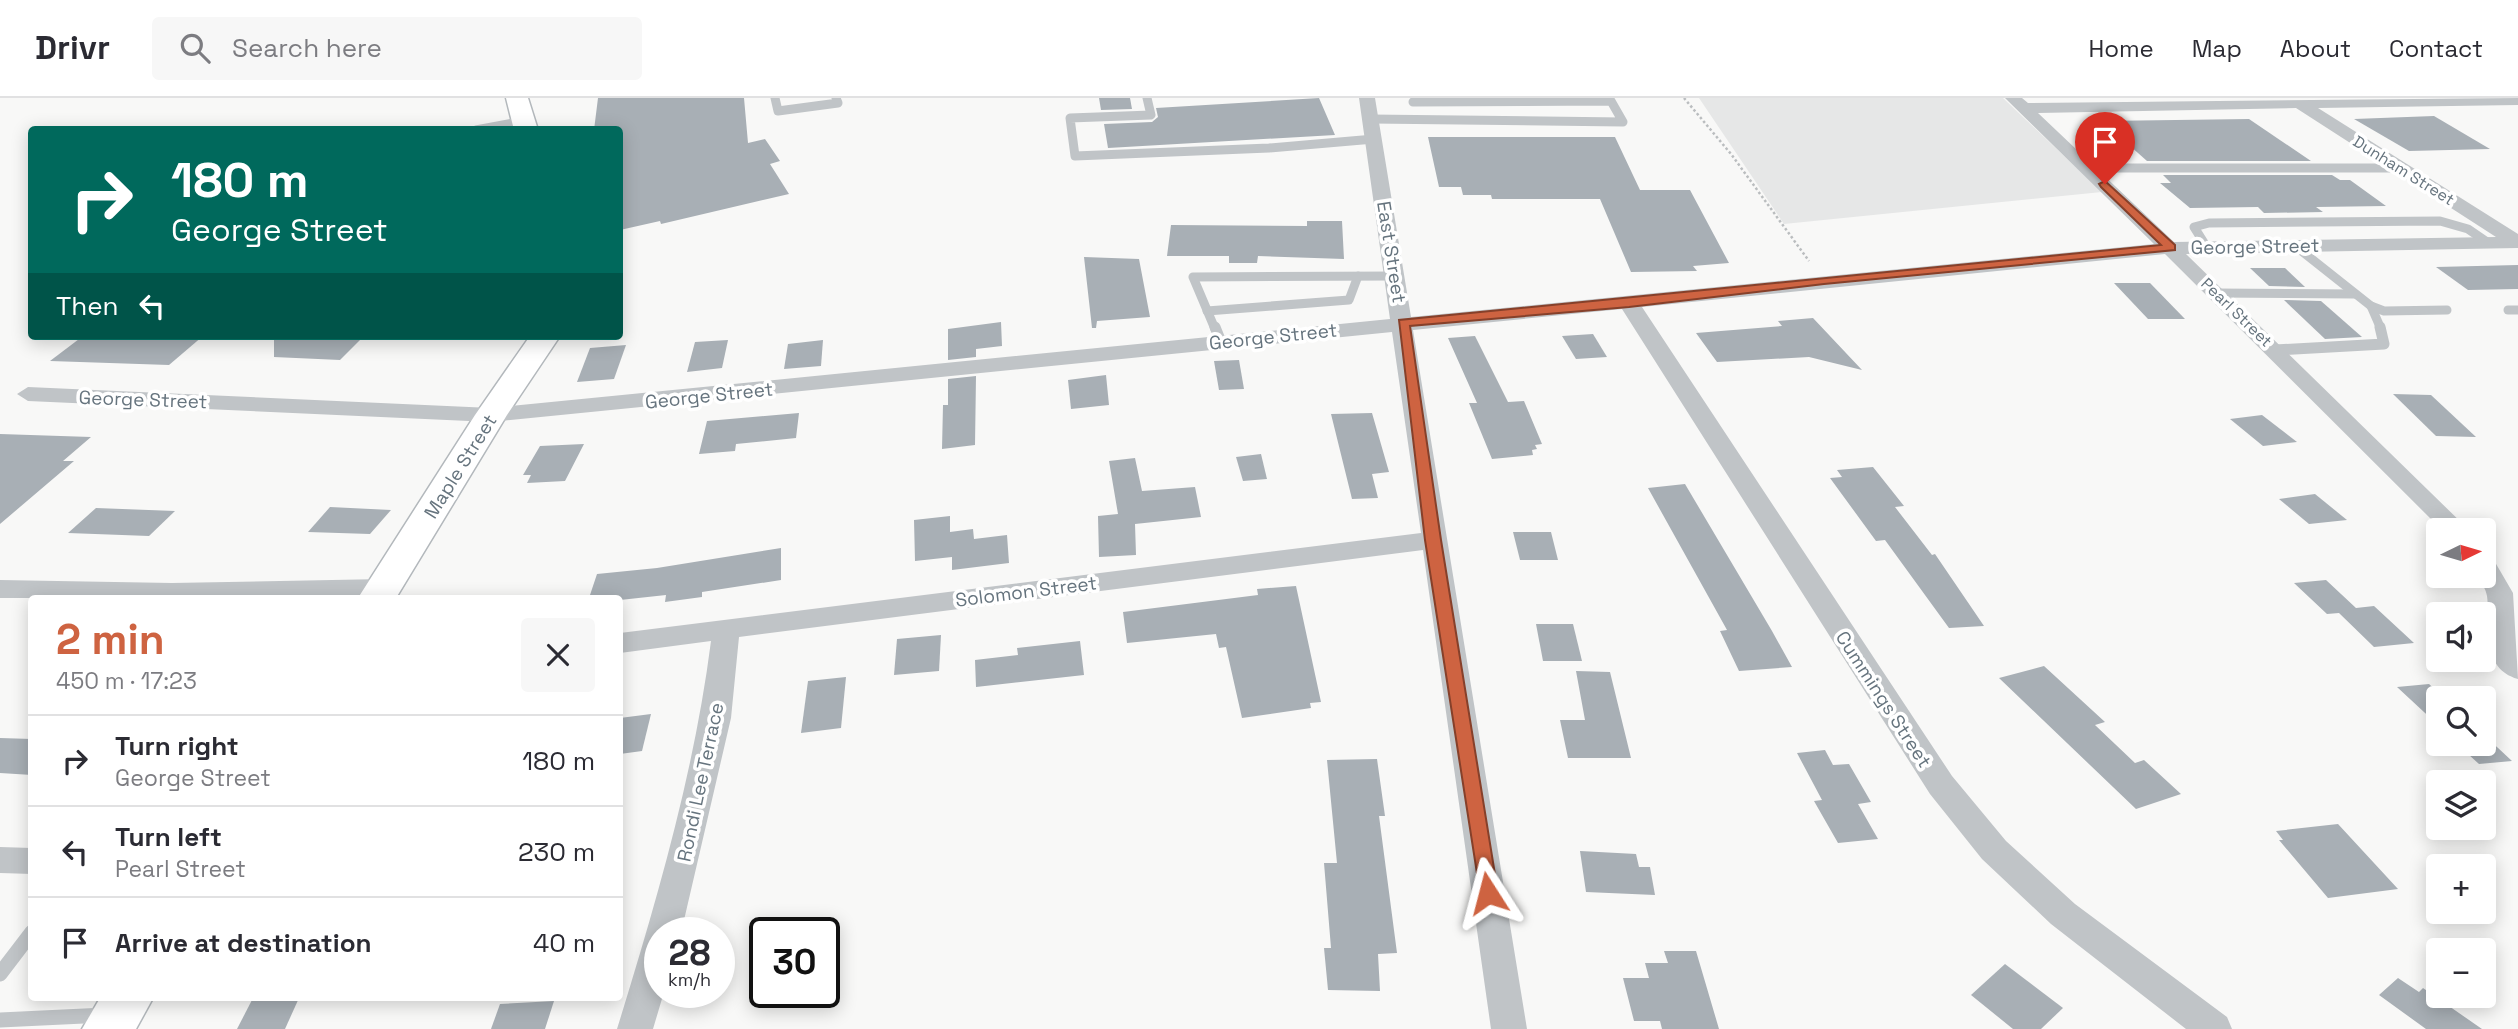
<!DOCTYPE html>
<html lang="en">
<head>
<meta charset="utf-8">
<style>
  :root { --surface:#fff; --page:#f7f7f7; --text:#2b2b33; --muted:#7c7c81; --line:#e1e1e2; --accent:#ce6341 }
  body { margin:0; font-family:"Space Grotesk",sans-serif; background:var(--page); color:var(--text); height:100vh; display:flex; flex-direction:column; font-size:26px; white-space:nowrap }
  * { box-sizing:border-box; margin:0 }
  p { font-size:23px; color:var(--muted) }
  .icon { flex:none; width:38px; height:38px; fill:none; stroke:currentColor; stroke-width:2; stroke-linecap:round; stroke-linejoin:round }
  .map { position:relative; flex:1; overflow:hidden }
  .sheet { position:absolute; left:28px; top:497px; width:595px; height:406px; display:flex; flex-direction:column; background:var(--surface); border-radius:7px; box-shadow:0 4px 18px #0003 }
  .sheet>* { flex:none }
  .banner { position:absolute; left:28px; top:28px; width:595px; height:214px; border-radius:7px; box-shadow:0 4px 18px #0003; background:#00695c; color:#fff; overflow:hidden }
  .needle { width:46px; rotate:85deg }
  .fabs { position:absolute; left:2426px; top:420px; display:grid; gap:14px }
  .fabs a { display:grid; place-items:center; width:70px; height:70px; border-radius:7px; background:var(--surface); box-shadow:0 4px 18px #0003; font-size:35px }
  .speed { position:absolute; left:644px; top:819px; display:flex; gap:14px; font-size:35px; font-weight:700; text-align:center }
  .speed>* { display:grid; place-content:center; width:91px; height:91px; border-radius:50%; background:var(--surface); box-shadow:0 4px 18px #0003; line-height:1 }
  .speed small { font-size:18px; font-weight:400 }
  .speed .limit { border:4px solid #111; border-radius:10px; background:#fff; color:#111 }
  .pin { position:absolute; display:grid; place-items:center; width:60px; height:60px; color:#fff; margin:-72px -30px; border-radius:50% 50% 50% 0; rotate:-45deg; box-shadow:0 0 7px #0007 }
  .pin .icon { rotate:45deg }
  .me { position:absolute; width:77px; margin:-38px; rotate:351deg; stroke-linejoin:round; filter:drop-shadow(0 0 5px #0008) }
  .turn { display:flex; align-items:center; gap:24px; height:147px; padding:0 28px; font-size:32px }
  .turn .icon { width:91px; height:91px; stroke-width:2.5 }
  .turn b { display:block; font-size:49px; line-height:60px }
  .then { display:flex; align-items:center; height:66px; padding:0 28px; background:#0003; gap:14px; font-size:26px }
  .round { display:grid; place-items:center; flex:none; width:74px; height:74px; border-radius:7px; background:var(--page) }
  .summary { display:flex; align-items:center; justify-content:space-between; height:119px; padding:0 28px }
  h1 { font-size:42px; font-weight:600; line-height:52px; color:var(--accent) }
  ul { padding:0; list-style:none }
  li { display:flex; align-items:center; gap:21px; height:91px; padding:0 28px; border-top:2px solid var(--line) }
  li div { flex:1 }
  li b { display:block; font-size:26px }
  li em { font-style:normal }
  header { display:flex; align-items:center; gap:42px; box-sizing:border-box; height:98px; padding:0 35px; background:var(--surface); border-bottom:2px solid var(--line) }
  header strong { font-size:33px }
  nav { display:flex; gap:38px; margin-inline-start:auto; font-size:24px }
  .search { width:490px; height:63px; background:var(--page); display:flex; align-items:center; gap:18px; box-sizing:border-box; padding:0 24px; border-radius:7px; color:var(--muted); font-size:26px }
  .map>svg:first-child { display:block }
  .built { fill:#e6e7e7 }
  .building { fill:#a8afb5 }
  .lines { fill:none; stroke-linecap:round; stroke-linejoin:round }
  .secondary-casing { stroke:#b3b8bc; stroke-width:3 }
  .path { stroke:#babdbf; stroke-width:2.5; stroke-dasharray:2.5 2.5; stroke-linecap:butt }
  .lane-far2 { stroke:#c0c4c7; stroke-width:9 }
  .lane-far1 { stroke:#c0c4c7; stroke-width:11 }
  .lane { stroke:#c0c4c7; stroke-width:15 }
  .street { fill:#c0c4c7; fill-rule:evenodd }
  .secondary { fill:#fff; fill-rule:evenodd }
  .route { fill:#ce6341; stroke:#86402a; stroke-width:2 }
  .labels { text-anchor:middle; stroke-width:7; stroke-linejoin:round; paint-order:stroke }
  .far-street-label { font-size:16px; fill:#66747e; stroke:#fff }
  .street-label { font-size:19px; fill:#66747e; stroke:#fff }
</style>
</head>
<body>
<header>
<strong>Drivr</strong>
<div class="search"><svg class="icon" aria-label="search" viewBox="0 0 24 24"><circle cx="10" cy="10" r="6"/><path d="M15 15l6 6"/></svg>Search here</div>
<nav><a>Home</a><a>Map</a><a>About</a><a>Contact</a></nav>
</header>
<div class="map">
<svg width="2518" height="931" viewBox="0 0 2518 931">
  <rect width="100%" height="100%" fill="#f8f8f7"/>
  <path class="built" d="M1699 0H2003L2102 94 1784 126Z"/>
  <g class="building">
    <path d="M598 0H744L748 45 765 41 780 63 770 66 789 96 661 126 660 123 620 132V32H594Z"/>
    <path d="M1099 0H1130L1132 11 1101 12Z"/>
    <path d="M1319 0 1335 37 1108 50 1104 26 1152 24 1158 19 1156 10Z"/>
    <path d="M2434 18 2490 51 2409 53 2354 21Z"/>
    <path d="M2249 21 2311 63H2147L2102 23Z"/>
    <path d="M1428 39H1615L1640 92H1690L1729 165 1693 168 1697 173 1631 174 1600 101H1492L1491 97H1463L1461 89H1439Z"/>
    <path d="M2163 77H2332L2340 82H2350L2386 108 2316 109 2323 114 2264 115 2258 109 2190 110 2160 85H2171Z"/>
    <path d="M1307 123H1342L1344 161 1258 158 1257 165H1229V158H1167L1171 127 1307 128Z"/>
    <path d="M1084 159 1139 161 1150 219 1097 223 1096 230H1092Z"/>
    <path d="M2518 167V191L2468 192 2436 169Z"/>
    <path d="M2250 170H2285L2305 189 2269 188Z"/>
    <path d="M2114 185H2150L2185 221H2148Z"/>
    <path d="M2284 202 2321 203 2362 239 2325 241Z"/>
    <path d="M1813 220 1862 272 1809 259 1717 264 1696 235 1782 228 1778 223Z"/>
    <path d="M1001 224 1002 248 976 251V259L948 262V231Z"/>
    <path d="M1593 236 1607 259 1576 261 1562 238Z"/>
    <path d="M83 238H203L169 267 50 263Z"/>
    <path d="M274 238H364L340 262 274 259Z"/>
    <path d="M1475 238 1508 304 1524 303 1542 346 1535 347 1537 351 1532 352 1533 357 1492 361 1469 305H1477L1448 240Z"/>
    <path d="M728 242 722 270 687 274 695 244Z"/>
    <path d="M823 242 821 268 784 271 788 246Z"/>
    <path d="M626 247 614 281 577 284 590 250Z"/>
    <path d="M1239 262 1244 291 1219 292 1214 263Z"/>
    <path d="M1106 277 1109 307 1071 311 1068 282Z"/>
    <path d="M976 278 975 347 942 351 943 307H948V281Z"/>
    <path d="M2393 296 2431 297 2476 339 2436 338Z"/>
    <path d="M799 315 796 340 736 346 735 353 699 356 707 323Z"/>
    <path d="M1372 315 1389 374 1372 376 1378 400 1352 401 1331 316Z"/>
    <path d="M2262 317 2297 344 2263 348 2230 321Z"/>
    <path d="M0 336 91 339 63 363H74L0 426Z"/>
    <path d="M584 346 565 383 527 385 531 377H523L540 348Z"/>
    <path d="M1261 356 1267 381 1243 383 1236 359Z"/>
    <path d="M1135 360 1142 393 1195 389 1201 419 1135 426 1136 457 1099 459 1098 418 1118 416 1109 363Z"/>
    <path d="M1873 369 1904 408 1895 409 1932 457 1935 456 1984 528 1949 530 1885 442 1876 443 1830 380 1842 379 1837 372Z"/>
    <path d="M1685 386 1772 533 1792 569 1739 573 1720 533 1727 532 1648 390Z"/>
    <path d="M2315 396 2347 422 2309 426 2279 401Z"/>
    <path d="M330 409 391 412 370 436 308 434Z"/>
    <path d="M96 410 175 413 149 438 68 435Z"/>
    <path d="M950 418V434L973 431 974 441 1007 437 1009 465 952 472V459L915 463 914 422Z"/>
    <path d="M1513 434H1551L1558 462H1520Z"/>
    <path d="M781 450V482L702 494V499L665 504 666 497 620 502 589 500 597 476 657 470Z"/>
    <path d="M2326 482 2356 510 2374 508 2414 545 2374 549 2339 515 2327 516 2294 485Z"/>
    <path d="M1296 488 1321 604 1310 605 1311 610 1242 620 1226 549 1219 550 1216 536 1127 545 1123 514 1258 497 1257 491Z"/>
    <path d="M1536 526H1573L1582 563H1543Z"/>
    <path d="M941 537 939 573 894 577 897 541Z"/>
    <path d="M1080 543 1084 577 976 589 975 562 1018 557 1017 550Z"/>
    <path d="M2044 568 2105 624 2095 627 2135 665 2144 662 2181 696 2136 711 1999 580Z"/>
    <path d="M1576 573 1610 574 1631 660H1568L1560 622H1585Z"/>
    <path d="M846 579 841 630 801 635 808 583Z"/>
    <path d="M2429 586 2444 600H2438V627L2397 589Z"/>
    <path d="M651 616 642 653 620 656V620Z"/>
    <path d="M2483 636 2512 663 2479 666 2457 646H2483Z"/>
    <path d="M0 640 32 641V677L0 675Z"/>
    <path d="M1825 652 1833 667 1849 666 1871 704 1858 706 1878 741 1838 745 1814 703 1822 702 1797 655Z"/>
    <path d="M1377 661 1385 718H1379L1397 855 1378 856 1380 893 1328 892 1324 850H1331L1324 765H1337L1327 662Z"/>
    <path d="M2338 726 2398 791 2328 800 2279 742H2283L2276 733Z"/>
    <path d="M1580 753 1636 756 1639 769H1650L1655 797 1586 794Z"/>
    <path d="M1664 853H1696L1719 931H1662L1660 923H1634L1623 880H1649L1645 865H1668Z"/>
    <path d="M2005 866 2063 910 2041 931H2013L1971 897Z"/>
    <path d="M2398 880 2419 894 2423 890 2482 931H2426L2379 897Z"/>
    <path d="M253 900H299L285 931H237Z"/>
    <path d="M554 903 545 931H491L500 906Z"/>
  </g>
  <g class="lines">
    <g class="secondary-casing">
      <g id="secondary">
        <path d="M506 0H528L538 32H514Z"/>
        <path d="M530 238H560L507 317 396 500H358L475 317Z"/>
        <path d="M100 900H153L136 931H82Z"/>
      </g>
    </g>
    <path class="path" d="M1684 0 1731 56 1809 163"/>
    <g class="lane-far2">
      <path d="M775 0 778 13 838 5 836 0"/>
      <path d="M1147 0 1151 17 1070 20 1075 58 1269 50 1374 41"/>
      <path d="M1371 21 1623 24 1611 3 1413 4"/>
      <path d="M476 32 523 23"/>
      <path d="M2088 70H2401"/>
      <path d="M2294 147 2371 208 2384 213 2447 212"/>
      <path d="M2206 148 2194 129 2209 125 2440 123 2468 131 2487 144"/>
      <path d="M2216 195 2354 196"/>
      <path d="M2371 208 2381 231"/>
      <path d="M2508 212H2518"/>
      <path d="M1207 213 1349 202 1358 178"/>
      <path d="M1215 231 1193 179 1396 178"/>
    </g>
    <g class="lane-far1">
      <path d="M1215 229 1221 244"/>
      <path d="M2275 252 2384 246 2380 229"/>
    </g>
    <g class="lane">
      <path d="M0 876 32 834"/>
      <path d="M0 922 105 917"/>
    </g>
    <g class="street">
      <path d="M1359 0H1375L1411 219 2154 146 2005 0H2022L2028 5 2518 0V7L2318 10 2518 136V150L2186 156 2469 432H2442L2165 156 1642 209 1952 678 2006 743 2075 806 2227 919 2232 931H2186L2051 826 1982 761 1930 696 1622 211 1413 232 1527 931H1491L1423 452 739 539 731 620 681 835H660V894H664L653 931H617C656 805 694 676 711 543L620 555V535L1421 435 1392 234 491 324 28 303 17 296 28 289 491 310 1390 221ZM2296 10 2496 139 2174 144 2038 15Z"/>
      <path d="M2483 456 2492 459 2513 495 2518 581C2480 570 2491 529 2487 498 2486 491 2481 484 2477 478H2483Z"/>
      <path d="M384 481 393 484 397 490 393 496 304 500H0V482L172 485Z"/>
      <path d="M0 749 32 750V776L0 775Z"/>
    </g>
    <use href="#secondary" class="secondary"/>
  </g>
  <path class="route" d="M2105 83 2175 147V152L1824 186 1629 209 1410 228 1441 442 1498 795 1495 801 1488 804 1481 801 1425 442 1399 222 2161 147 2101 89 2099 86Z"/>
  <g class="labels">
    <g class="far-street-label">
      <text transform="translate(2404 72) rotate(32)" y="6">Dunham Street</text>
      <text transform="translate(2237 214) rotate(44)" y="6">Pearl Street</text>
    </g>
    <g class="street-label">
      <text transform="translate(2255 148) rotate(-1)" y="7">George Street</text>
      <text transform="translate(1392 154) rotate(81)" y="7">East Street</text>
      <text transform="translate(1273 238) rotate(-6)" y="7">George Street</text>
      <text transform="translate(709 297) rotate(-6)" y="7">George Street</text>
      <text transform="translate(143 301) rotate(2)" y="7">George Street</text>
      <text transform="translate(460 368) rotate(-58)" y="7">Maple Street</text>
      <text transform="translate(1026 493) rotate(-7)" y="7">Solomon Street</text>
      <text transform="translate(1884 601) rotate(57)" y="7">Cummings Street</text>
      <text transform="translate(700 684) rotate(-78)" y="7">Rondi Lee Terrace</text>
    </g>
  </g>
</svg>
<div class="fabs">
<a><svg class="needle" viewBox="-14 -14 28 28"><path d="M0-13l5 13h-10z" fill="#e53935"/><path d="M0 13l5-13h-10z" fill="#7c7c81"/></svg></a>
<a><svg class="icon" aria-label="sound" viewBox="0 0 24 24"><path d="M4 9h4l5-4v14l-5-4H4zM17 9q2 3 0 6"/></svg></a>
<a><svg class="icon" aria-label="search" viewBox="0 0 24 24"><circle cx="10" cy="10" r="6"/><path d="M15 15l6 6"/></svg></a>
<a><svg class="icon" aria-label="layers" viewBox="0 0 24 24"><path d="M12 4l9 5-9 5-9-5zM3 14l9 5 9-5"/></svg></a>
<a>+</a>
<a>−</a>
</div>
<div class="speed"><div>28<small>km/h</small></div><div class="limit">30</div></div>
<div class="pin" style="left:2105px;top:86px;background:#d93025"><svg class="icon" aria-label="arrive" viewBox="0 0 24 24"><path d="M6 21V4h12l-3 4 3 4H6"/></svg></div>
<svg class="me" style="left:1488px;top:795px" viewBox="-20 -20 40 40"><path d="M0-17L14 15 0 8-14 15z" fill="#ce6341" stroke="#fff" stroke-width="4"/></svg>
<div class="banner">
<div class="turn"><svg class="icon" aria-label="right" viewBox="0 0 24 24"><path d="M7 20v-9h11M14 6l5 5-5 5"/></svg><div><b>180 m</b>George Street</div></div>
<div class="then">Then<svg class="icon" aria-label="left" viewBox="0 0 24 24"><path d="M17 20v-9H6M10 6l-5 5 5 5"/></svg></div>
</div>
<section class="sheet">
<div class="summary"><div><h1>2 min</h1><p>450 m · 17:23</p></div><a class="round"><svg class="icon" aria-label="close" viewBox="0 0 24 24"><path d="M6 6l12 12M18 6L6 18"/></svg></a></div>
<ul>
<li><svg class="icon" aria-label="right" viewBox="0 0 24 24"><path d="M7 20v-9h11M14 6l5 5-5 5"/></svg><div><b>Turn right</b><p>George Street</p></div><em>180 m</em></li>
<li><svg class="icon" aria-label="left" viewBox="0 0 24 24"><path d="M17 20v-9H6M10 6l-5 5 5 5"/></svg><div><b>Turn left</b><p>Pearl Street</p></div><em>230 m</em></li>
<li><svg class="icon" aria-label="arrive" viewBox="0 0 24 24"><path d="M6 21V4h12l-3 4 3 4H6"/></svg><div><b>Arrive at destination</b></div><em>40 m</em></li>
</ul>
</section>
</div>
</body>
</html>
